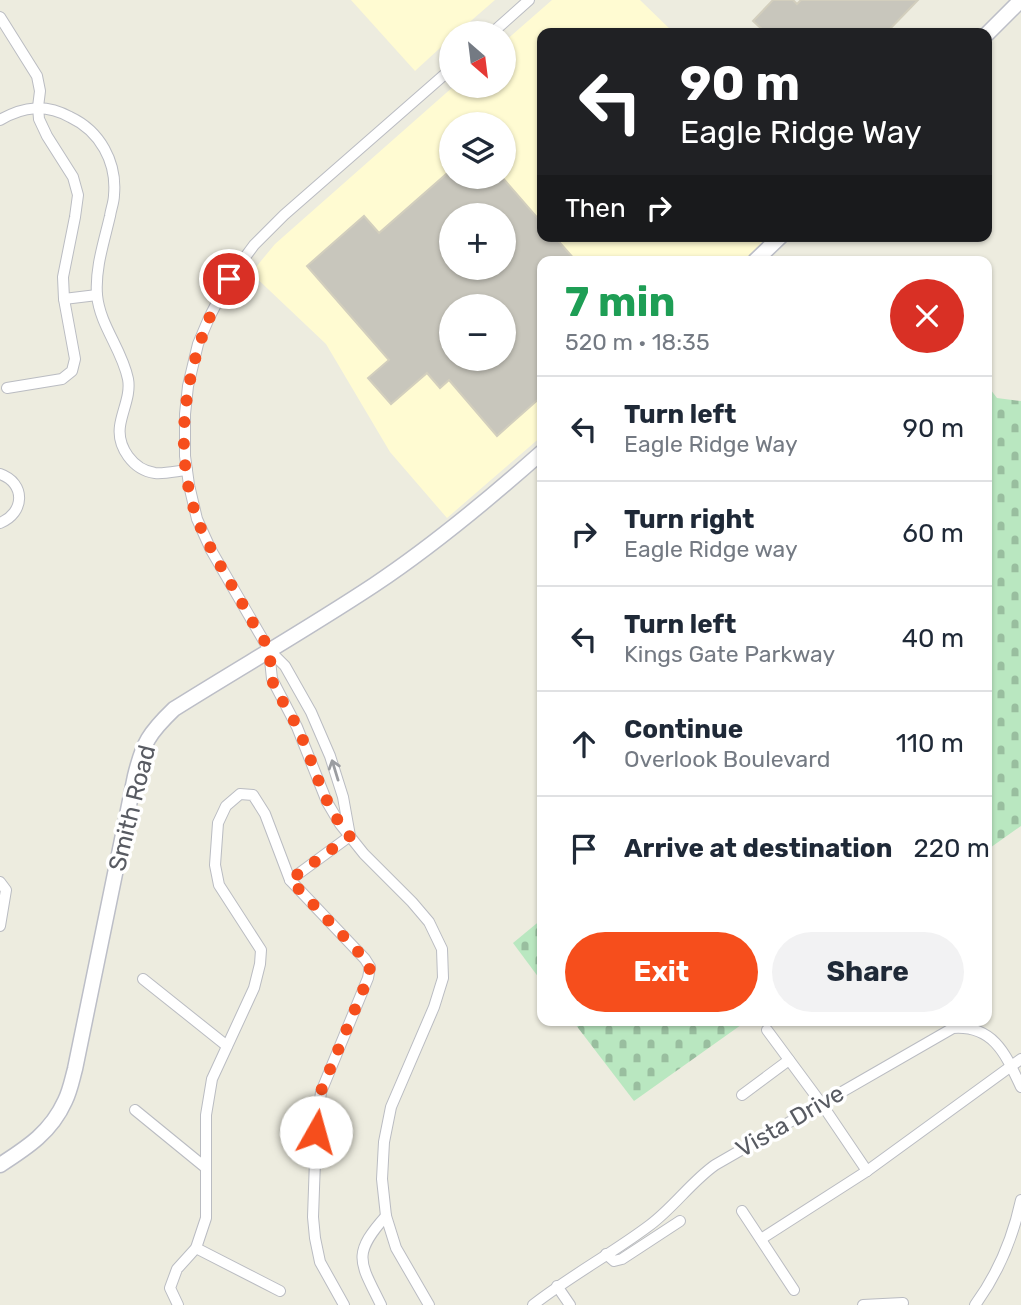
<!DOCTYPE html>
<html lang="en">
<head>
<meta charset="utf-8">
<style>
  :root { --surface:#fff; --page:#f2f2f3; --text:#1f2937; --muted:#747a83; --line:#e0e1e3; --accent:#f64e1c }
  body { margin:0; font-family:Rubik,sans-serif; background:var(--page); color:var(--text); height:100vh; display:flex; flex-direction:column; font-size:26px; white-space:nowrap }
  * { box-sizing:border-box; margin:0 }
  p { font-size:23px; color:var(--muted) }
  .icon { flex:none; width:38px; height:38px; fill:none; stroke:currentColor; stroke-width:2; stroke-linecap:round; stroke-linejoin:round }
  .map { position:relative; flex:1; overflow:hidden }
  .details { position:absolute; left:537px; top:256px; width:455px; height:770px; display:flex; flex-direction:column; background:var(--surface); border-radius:14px; box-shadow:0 2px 5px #0004 }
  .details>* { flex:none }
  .hud { position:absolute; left:537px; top:28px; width:455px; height:214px; border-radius:14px; box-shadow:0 2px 5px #0004; background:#202124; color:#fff; overflow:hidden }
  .needle { width:46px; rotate:152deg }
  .fabs { position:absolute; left:439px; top:21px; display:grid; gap:14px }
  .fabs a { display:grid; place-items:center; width:77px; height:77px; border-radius:50%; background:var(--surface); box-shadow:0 2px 5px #0004; font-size:35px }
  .pin { position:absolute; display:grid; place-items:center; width:60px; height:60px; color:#fff; margin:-30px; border:4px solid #fff; border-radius:50%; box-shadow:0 2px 7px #0007 }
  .me { position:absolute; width:77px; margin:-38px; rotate:7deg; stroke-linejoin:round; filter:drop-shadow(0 0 5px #0008) }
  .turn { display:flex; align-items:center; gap:24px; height:147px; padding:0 28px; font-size:32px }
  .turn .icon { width:91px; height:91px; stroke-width:2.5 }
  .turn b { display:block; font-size:49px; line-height:60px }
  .then { display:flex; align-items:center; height:66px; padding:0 28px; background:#0003; gap:14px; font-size:26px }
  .round { display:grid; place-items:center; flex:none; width:74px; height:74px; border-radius:37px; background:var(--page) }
  .head { display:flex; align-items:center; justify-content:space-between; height:119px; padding:0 28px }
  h1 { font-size:42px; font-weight:700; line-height:52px; color:#1e9e55 }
  .primary-button { display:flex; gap:14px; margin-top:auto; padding:14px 28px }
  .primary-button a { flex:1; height:80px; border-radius:42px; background:var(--accent); color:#fff; font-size:28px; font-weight:700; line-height:80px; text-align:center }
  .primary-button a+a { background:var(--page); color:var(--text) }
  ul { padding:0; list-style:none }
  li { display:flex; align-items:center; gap:21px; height:105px; padding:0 28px; border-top:2px solid var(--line) }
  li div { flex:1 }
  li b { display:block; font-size:26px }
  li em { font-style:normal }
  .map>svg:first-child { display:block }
  .commercial { fill:#fffbd2; fill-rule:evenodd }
  .cemetery { fill:url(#cemetery-stones) }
  .building { fill:#c8c6bc; stroke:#d2cebd; stroke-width:2; fill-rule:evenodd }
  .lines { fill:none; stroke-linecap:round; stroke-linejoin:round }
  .street-casing { stroke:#babcc2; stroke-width:12 }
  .secondary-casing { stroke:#bcbec7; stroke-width:17 }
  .street { stroke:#fff; stroke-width:10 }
  .secondary { stroke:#fff; stroke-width:14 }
  .oneway { stroke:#9b9da1 }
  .route { stroke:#f64e1c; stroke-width:12; stroke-dasharray:0 21.6 }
  .labels { text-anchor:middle; stroke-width:7; stroke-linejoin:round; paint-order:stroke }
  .street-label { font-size:24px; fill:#585b62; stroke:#fff }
</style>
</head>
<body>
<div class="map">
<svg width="1021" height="1305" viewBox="0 0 1021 1305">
  <defs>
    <pattern id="cemetery-stones" width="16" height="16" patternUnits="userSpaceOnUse" patternTransform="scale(1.75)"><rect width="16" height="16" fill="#b9e7c0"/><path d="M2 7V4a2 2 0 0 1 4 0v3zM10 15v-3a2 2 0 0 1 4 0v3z" fill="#99be9f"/></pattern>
  </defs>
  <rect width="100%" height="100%" fill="#edecdf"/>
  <g class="commercial">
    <path d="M351 0H495L457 33H452L451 38 415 71Z"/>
    <path d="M552 0H640L674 33H542V236H770L743 261H542V436L447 518 390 452 326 344 251 273 275 244 454 86H504V42ZM452 124H504V177H452ZM452 215H504V268H452ZM452 306H504V359H452Z"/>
  </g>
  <g class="cemetery">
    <path d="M987 385 997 398 1021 401V826L987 850Z"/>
    <path d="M542 919V982L513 943Z"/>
    <path d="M572 1020H748L634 1101Z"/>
  </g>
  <g class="building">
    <path d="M773 0H793L797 4 801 0H918L886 33H766L753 21Z"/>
    <path d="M452 169V177H502L542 223V236H554L576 261H542V396L497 436 449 380 440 388 427 373 391 404 368 378 389 360 307 266 364 216 379 233ZM452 215H504V268H452ZM452 306H504V359H452Z"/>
  </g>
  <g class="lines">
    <g class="street-casing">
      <g id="street">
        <path d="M0 17 37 76 40 91 38 107 39 119 47 136 73 177 78 195 75 217 63 277 64 299 75 359 72 371 62 379 7 388"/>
        <path d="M492 33 529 0"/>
        <path d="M0 120C24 106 46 104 70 117 100 131 117 162 114 195 114 202 111 209 110 216 104 242 95 268 97 295 100 326 122 349 128 379 131 395 122 411 120 426 117 447 133 470 155 473 164 474 177 471 187 470"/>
        <path d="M64 299 97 295"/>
        <path d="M0 474C26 483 25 513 0 523"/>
        <path d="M269 650 272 679 297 727 327 802 340 824 364 854 412 902 429 922 442 949 443 978 434 1007 391 1107 384 1142 382 1179 386 1216 396 1248 429 1305"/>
        <path d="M350 836 343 797 330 756 311 712 285 666 269 650 211 550 197 519 189 485 185 456V414L188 386 198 344 209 318 229 279 254 245 284 215 452 68"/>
        <path d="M290 880 350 836"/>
        <path d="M0 882 6 890 0 926"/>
        <path d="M143 979 227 1046"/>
        <path d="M767 1030 821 1103 867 1171"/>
        <path d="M742 1095 789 1060"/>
        <path d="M135 1110 206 1168"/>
        <path d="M742 1211 794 1290"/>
        <path d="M761 1239 867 1171 1021 1059"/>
        <path d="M196 1248 280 1291"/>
        <path d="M606 1254 614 1261 622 1259 680 1221"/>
        <path d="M557 1286 570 1305"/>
        <path d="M178 1305 170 1288 177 1269 196 1248 206 1218V1115L212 1079 254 988 260 964 261 950 219 885 215 865 218 823 226 806 240 794 253 795 265 814 290 880 365 959 370 967 368 978 321 1092 316 1132 313 1217 315 1238 320 1262 344 1305"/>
        <path d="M381 1305C360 1262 351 1255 386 1216"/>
        <path d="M533 1305C570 1276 613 1253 650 1225 674 1207 691 1182 715 1165L953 1028C994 1025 1006 1055 1021 1087"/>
        <path d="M863 1305 903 1303"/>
        <path d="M975 1305C997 1275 1013 1237 1021 1200"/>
      </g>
    </g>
    <g class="secondary-casing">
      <g id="secondary">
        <path d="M987 34 1021 0"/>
        <path d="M755 261 781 236"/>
        <path d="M0 1165C28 1147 51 1132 65 1101 70 1091 72 1080 75 1069L135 776C143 743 149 733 174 709 241 667 309 628 374 585 434 545 489 499 542 452"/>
      </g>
    </g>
    <use href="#street" class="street"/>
    <use href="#secondary" class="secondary"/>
  </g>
  <defs><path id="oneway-shaft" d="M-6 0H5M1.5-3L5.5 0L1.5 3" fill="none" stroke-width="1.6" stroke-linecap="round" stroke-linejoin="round" transform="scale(1.75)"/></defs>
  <use class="oneway" href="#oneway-shaft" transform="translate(335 770) rotate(-107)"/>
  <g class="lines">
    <path class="route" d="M229 279C184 355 165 462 208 543 222 570 238 595 252 621 257 630 265 640 268 649 272 659 269 671 272 680 278 697 290 711 297 727 315 764 322 805 350 836L290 880 365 959 370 967 368 978 321 1091 316 1132"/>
  </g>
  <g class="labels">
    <g class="street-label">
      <text transform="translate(132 808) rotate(-76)" y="8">Smith Road</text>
      <text transform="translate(790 1121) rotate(-30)" y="8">Vista Drive</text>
    </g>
  </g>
</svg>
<div class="fabs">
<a><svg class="needle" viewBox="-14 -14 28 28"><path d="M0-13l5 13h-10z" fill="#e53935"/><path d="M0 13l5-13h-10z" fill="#747a83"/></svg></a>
<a><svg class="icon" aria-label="layers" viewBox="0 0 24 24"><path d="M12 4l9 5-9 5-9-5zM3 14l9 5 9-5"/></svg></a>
<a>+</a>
<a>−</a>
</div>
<div class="pin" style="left:229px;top:279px;background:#d93025"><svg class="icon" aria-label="arrive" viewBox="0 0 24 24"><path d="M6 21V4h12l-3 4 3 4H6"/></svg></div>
<svg class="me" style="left:316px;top:1132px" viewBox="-20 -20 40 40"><circle r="19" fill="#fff"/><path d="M0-13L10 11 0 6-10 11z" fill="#f64e1c"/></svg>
<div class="hud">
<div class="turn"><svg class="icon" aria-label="left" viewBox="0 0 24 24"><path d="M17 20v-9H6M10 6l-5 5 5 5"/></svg><div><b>90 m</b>Eagle Ridge Way</div></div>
<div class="then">Then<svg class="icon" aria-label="right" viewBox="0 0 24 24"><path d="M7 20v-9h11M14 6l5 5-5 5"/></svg></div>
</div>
<section class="details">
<div class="head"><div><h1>7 min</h1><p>520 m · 18:35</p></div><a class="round" style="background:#d93025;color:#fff"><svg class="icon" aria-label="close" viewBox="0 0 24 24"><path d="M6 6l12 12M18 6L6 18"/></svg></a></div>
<ul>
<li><svg class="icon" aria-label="left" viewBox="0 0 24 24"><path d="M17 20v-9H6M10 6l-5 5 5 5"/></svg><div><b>Turn left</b><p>Eagle Ridge Way</p></div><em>90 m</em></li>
<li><svg class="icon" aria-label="right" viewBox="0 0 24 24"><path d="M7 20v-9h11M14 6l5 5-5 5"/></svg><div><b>Turn right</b><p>Eagle Ridge way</p></div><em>60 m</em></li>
<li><svg class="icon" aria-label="left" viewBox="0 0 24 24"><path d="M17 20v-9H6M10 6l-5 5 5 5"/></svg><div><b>Turn left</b><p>Kings Gate Parkway</p></div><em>40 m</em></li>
<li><svg class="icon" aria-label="ahead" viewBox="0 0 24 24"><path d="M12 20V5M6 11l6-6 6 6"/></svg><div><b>Continue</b><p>Overlook Boulevard</p></div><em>110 m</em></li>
<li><svg class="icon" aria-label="arrive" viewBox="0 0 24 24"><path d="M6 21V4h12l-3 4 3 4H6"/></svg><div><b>Arrive at destination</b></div><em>220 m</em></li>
</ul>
<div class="primary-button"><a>Exit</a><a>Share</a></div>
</section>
</div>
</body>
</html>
